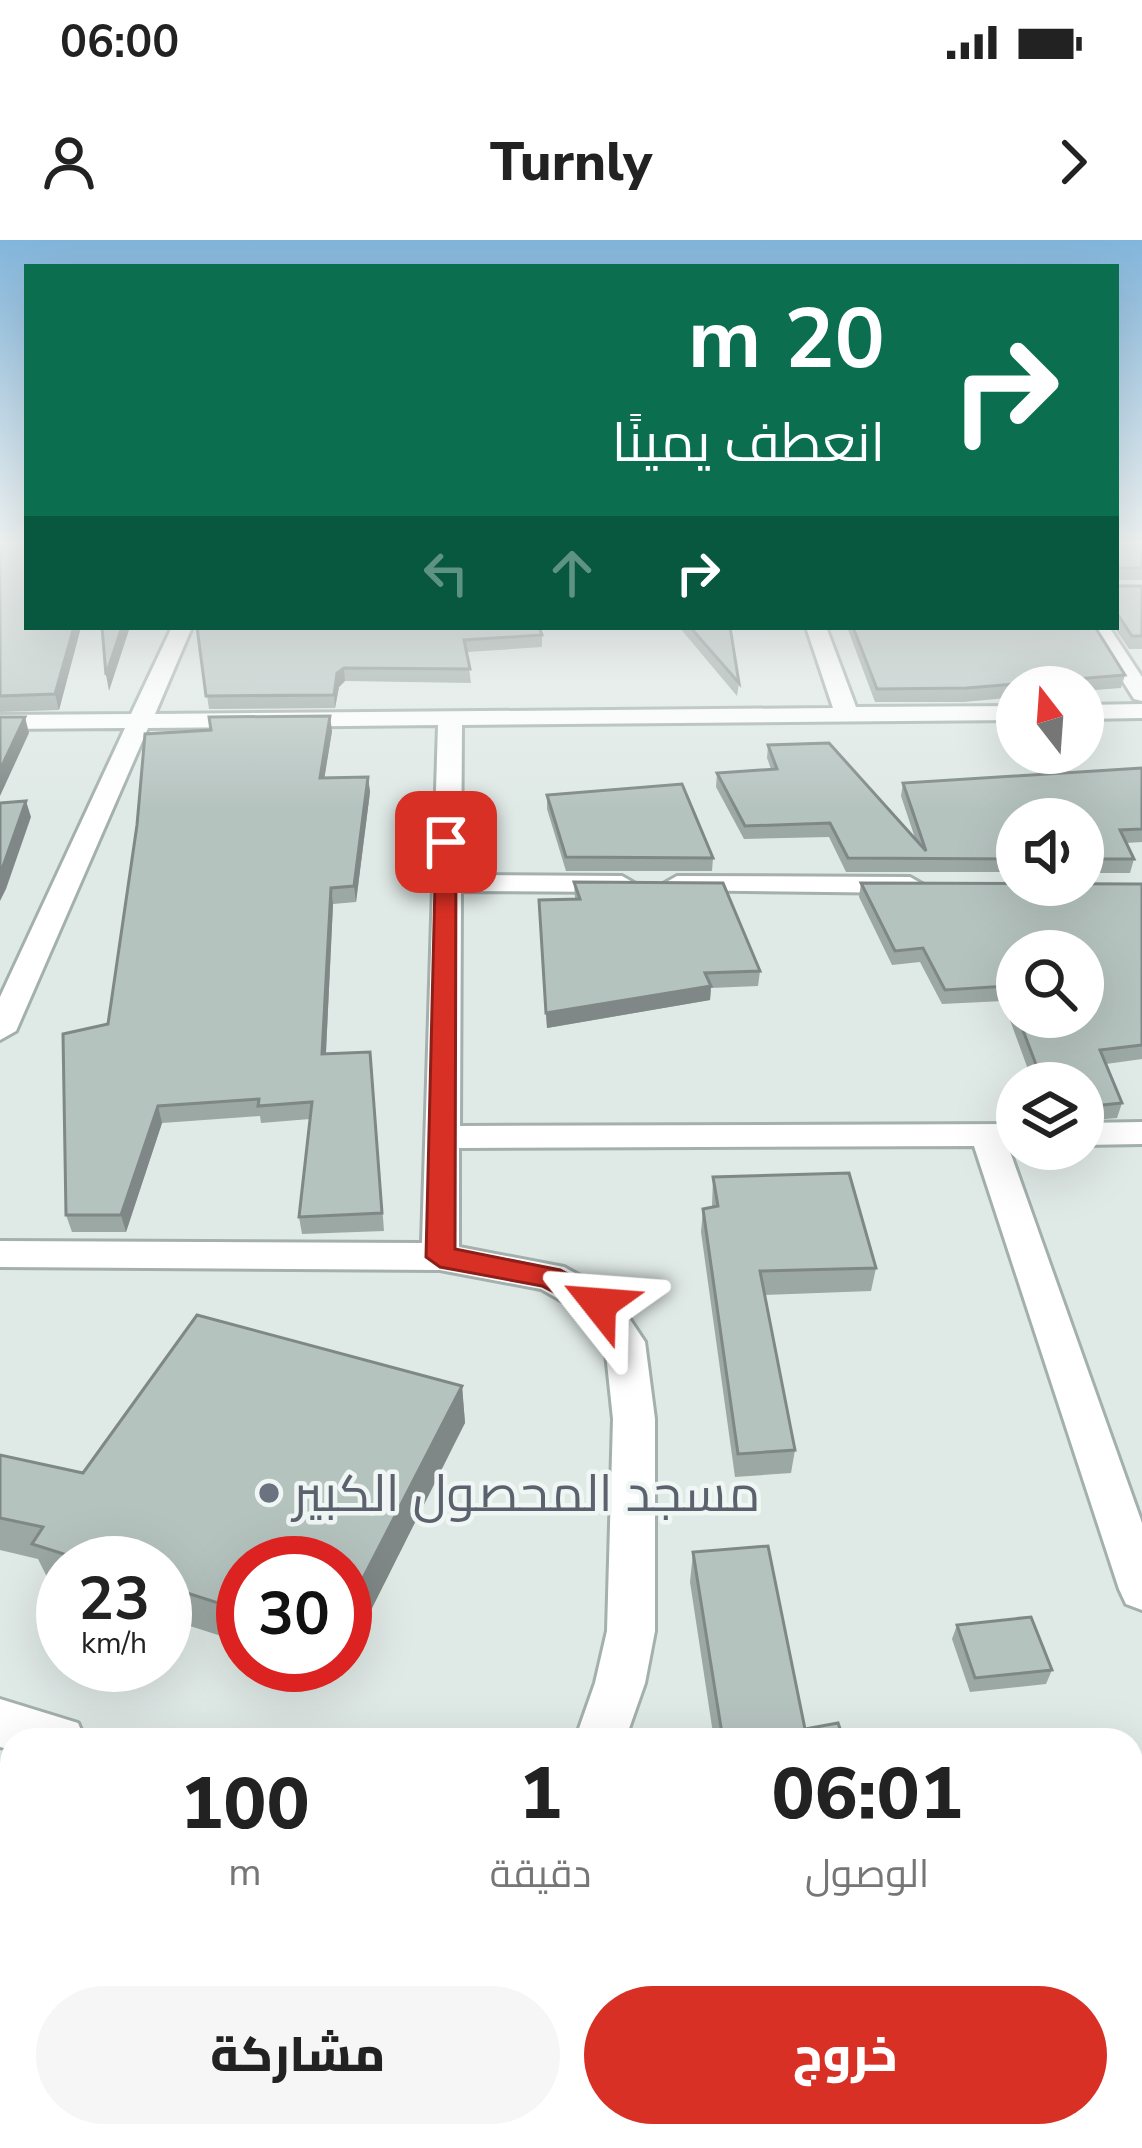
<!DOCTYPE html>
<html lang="ar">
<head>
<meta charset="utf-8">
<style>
  :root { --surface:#fff; --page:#f6f6f6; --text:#222; --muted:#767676; --accent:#d93025 }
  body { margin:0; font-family:"Nunito Sans",Cairo,sans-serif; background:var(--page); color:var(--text); direction:rtl; height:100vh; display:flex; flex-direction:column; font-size:45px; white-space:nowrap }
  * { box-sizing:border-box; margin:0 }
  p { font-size:39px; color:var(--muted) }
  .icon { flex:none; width:66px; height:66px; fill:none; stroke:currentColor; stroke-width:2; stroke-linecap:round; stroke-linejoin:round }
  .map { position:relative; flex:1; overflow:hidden; direction:ltr }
  .sheet { position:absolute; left:0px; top:1488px; width:1143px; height:420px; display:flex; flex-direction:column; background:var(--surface); border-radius:36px 36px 0 0; box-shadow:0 12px 48px #0002; direction:rtl }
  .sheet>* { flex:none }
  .hud { position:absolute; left:24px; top:24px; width:1095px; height:366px; border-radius:0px; box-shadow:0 12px 48px #0002; direction:rtl; background:#0b6e4f; color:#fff; overflow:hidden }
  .needle { width:78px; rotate:343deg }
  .controls { position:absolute; left:996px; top:426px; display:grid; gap:24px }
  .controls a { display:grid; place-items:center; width:108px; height:108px; border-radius:50%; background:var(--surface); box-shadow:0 12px 48px #0002; font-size:60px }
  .speed { position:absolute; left:36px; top:1296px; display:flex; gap:24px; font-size:60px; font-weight:700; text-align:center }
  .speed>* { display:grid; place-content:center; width:156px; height:156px; border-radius:50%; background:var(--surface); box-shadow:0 12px 48px #0002; line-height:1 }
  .speed small { font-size:30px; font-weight:400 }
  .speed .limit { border:18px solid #d22; background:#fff; color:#111 }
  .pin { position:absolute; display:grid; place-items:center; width:102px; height:102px; color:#fff; margin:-51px; border-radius:24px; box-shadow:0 6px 18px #0006 }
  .me { position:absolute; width:132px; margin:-66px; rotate:298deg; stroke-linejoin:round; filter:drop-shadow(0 0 9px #0008) }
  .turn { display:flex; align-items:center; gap:42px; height:252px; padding:0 36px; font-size:54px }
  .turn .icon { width:156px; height:156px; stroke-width:2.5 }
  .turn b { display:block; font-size:84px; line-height:102px }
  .lanes { display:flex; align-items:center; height:114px; padding:0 36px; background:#0003; justify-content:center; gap:60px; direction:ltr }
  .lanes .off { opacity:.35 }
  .eta { display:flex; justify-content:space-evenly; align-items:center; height:204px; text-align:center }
  .eta b { font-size:72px; font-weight:800; line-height:84px }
  .action { display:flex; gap:24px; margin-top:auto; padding:24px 36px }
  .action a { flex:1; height:138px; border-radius:72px; background:var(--accent); color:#fff; font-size:48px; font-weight:800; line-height:138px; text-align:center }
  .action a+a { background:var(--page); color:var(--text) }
  .status { display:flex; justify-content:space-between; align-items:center; height:84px; padding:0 60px; background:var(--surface); direction:ltr }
  .status svg { height:33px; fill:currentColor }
  header { display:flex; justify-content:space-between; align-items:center; height:156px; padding:0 36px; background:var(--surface); font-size:54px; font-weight:800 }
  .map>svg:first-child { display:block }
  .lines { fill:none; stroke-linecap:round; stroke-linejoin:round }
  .street-casing { stroke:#a3b0ad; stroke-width:6 }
  .street { fill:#fff; fill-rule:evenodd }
  .wall { fill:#9ca8a4; fill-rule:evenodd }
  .shaded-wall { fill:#7f8886 }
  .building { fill:#b5c3bf; stroke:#7f8886; stroke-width:3 }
  .route { fill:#d93025; stroke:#8d1f18; stroke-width:3 }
  .worship-dot { fill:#6b7280; stroke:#eff6f3; stroke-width:4.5 }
  .labels { text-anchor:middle; stroke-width:9; stroke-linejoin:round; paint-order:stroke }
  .near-worship-label { font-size:51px; fill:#5b616d; stroke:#eff6f3; text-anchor:start }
</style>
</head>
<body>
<div class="status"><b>06:00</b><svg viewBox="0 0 49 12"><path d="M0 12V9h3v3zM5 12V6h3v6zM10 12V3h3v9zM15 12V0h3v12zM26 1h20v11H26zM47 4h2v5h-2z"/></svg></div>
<header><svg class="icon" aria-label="forward" viewBox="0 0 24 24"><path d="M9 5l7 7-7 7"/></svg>Turnly<svg class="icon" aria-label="person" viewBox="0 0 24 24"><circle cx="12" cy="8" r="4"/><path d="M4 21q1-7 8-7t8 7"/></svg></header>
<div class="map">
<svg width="1142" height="1908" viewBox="0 0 1142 1908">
  <rect width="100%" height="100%" fill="#dfe9e6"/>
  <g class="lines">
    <g class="street-casing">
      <g id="street">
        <path d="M172 387H192L155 474 833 468 806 387H826L856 467 1017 466V480L462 485 461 635 622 636 636 644 622 652 461 651 460 886 1017 884V906H1008L1142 1283V1370L1126 1364 1119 1349 974 906 459 908V1007L564 1027 613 1054 645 1102 655 1179V1391L645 1443 625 1500H575L595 1443 607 1391 613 1179 605 1104 585 1074 541 1049 440 1030 0 1027V1001L422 1003 438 485 148 488 16 791 0 800V757L125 488 0 489V475L131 474Z"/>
        <path d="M1089 387H1109L1142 437V461L1134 459Z"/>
        <path d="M1142 464V478L1083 479V465Z"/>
        <path d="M677 636 910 637 924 645 910 653 667 650 663 644Z"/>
        <path d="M1142 882V904L1083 905V883Z"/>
        <path d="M0 1459 78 1483 85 1500H12V1510L0 1507Z"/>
      </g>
    </g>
    <use href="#street" class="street"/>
  </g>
  <g class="wall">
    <path d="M0 303 81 387 59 470 0 472Z"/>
    <rect x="1116" y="303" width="26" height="37"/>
    <path d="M1116 346H1142V409H1129L1114 387H1116Z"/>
    <path d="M197 387 542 395V407L467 412 471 443 345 441 339 447 335 468 209 469Z"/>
    <path d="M679 387H730L739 443 737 456Z"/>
    <path d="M847 387H1095L1125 435 1121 448 1083 451V447H1017V457L964 462H875Z"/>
    <path d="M332 491 324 538 368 537 370 552 356 662 333 664 326 813 372 829 384 991 302 994 299 977 310 879 261 883 260 876 162 883 126 992H72L66 975 108 784Z"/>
    <path d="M768 505 915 598 901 556 903 543 1142 528V602L1126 603 1134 619 1130 633H1083V579H1017V632H846L829 597 744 599 716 547 717 533 771 529 767 518Z"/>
    <path d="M547 555 713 618 712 631H566L547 569Z"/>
    <path d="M574 642 760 731 758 746 711 748 710 760 547 788 539 660 575 659Z"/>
    <path d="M861 643 1142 644V819L1106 824 1122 863 1117 878 1083 881V843H1033L1003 761 942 764 920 722 892 725 859 657ZM1017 711 1083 777H1017Z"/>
    <path d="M713 937 876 1028 871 1051 764 1055 795 1210 791 1233 735 1237 701 992 703 969 712 967Z"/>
    <path d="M462 1146 465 1183 345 1323H243V1403L165 1378V1323H63V1344L48 1339 38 1319 0 1310V1215L83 1233Z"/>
    <path d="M693 1312 805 1489 844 1500H714L690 1342Z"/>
    <path d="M957 1385 1052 1430 1046 1444 970 1452 952 1399Z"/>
    <path d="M310 1425H344L339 1434Z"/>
    <path d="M103 1896H722L662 1908H112Z"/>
    <path d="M723 1896H1131L1142 1908H722Z"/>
  </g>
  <g class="shaded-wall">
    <path d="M74 387H81L59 470 55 454Z"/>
    <path d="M122 387H130L109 451 106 435Z"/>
    <path d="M344 428 345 441 339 447 335 468 334 455 337 433Z"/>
    <path d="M330 476 332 491 322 553 320 538Z"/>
    <path d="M25 477 29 493 0 556V530Z"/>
    <path d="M368 537 370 552 356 662 354 646Z"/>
    <path d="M26 561 31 577 6 649 0 661V634Z"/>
    <path d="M331 648 333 664 325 831 322 814Z"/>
    <path d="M711 746 710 760 547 788 546 773Z"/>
    <path d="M158 866 162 883 126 992 121 975Z"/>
    <path d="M462 1146 465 1183 345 1422V1373Z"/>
  </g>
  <g class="building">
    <path d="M0 303H27V387H74L55 454 0 456Z"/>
    <rect x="1116" y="303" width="26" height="25"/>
    <path d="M1116 346H1142V396H1132L1116 372Z"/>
    <path d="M102 387H122L106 435Z"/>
    <path d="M197 387H539L542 395 464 400 470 429 344 428 337 433 334 455 206 456Z"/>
    <path d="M690 387H730L739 443Z"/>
    <path d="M853 387H1095L1125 435 967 448 877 449Z"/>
    <path d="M330 476 320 538 368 537 354 646 331 648 322 814 370 812 382 973 299 977 312 862 258 866 259 859 158 866 121 975H66L63 794 108 784 137 585 145 494 211 490 209 477Z"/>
    <path d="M0 477H25L0 530Z"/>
    <path d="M829 503 926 611 903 543 1142 528V589L1120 590 1134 619H1087L1083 625V579H1017V619L848 618 830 583 745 586 717 533 777 529 768 505Z"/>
    <path d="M682 544 713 618 566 617 547 555Z"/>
    <path d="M26 561 1 632 0 634V563Z"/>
    <path d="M574 642 723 643 760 731 705 733 711 746 546 773 539 660 580 659Z"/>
    <path d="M861 643 1142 644V805L1100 810 1122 863 1083 867V843H1043L1018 777H1083V711H1017V773L1007 746 945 750 923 708 895 711Z"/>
    <path d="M849 933 876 1028 760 1031 795 1210 738 1214 703 969 718 966 713 937Z"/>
    <path d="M197 1075 462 1146 345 1373V1323H243V1371L165 1346V1323H92L32 1304 43 1287 0 1278V1215L83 1233Z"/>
    <path d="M768 1306 805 1489 838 1483 844 1500H723L693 1312Z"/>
    <path d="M1031 1377 1052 1430 975 1438 957 1385Z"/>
    <path d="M12 1726V1774L0 1758V1737Z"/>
    <path d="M1131 1744H1142V1908H727L728 1896H1131Z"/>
    <path d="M103 1896H619L558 1908H112Z"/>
  </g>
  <linearGradient id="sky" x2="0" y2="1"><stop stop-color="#83b6dc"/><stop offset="0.53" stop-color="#f1f5f4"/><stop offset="1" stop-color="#f1f5f4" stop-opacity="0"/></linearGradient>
  <rect width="1142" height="570" fill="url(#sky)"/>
  <path class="route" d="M446 596 456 602 455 1009 560 1030 609 1056 614 1064 609 1072 599 1075 542 1046 440 1027 426 1017 436 602Z"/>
  <circle class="worship-dot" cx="269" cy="1253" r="12"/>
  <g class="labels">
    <g class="near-worship-label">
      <text x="293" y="1271">مسجد المحصول الكبير</text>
    </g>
  </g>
</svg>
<div class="controls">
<a><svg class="needle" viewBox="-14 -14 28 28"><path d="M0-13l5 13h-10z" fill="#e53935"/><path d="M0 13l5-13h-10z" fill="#767676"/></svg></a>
<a><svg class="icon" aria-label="sound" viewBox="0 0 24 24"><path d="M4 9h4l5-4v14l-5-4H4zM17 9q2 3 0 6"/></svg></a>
<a><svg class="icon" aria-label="search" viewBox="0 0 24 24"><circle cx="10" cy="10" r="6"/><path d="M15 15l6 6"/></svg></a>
<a><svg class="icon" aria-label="layers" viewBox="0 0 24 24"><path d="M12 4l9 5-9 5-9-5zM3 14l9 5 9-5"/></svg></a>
</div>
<div class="speed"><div>23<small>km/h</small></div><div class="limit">30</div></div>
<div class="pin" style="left:446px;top:602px;background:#d93025"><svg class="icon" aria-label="arrive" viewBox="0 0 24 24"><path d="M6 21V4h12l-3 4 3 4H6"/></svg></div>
<svg class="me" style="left:599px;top:1064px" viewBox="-20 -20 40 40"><path d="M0-17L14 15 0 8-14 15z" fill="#d93025" stroke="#fff" stroke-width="4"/></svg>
<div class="hud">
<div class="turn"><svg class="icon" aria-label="right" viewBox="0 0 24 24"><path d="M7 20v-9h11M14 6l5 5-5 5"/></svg><div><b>20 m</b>انعطف يمينًا</div></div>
<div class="lanes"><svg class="icon off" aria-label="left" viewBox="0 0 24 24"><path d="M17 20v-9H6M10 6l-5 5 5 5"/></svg><svg class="icon off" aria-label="ahead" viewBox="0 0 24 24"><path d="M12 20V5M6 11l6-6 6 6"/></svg><svg class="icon" aria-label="right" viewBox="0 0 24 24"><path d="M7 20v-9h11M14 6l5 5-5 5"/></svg></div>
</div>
<section class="sheet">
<div class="eta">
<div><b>06:01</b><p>الوصول</p></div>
<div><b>1</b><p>دقيقة</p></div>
<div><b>100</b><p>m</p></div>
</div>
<div class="action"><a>خروج</a><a>مشاركة</a></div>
</section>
</div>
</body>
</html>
